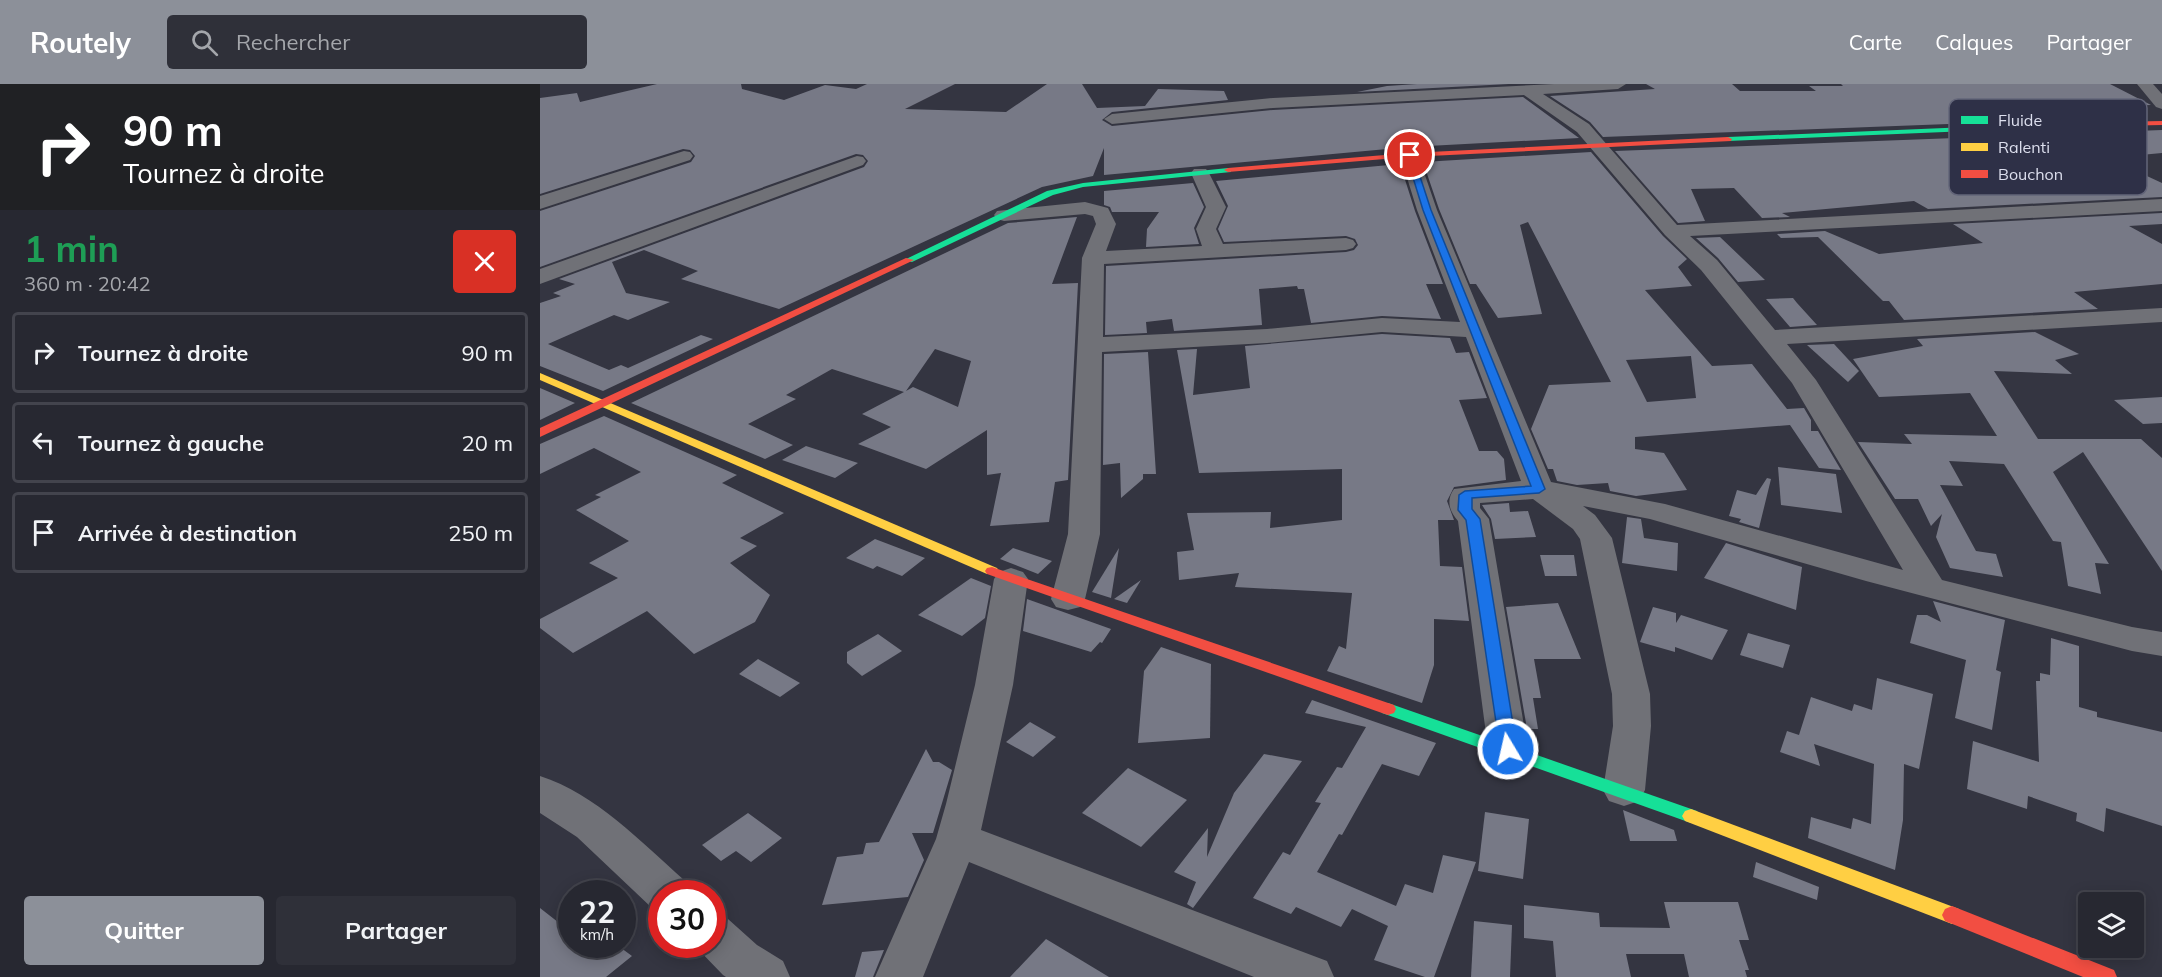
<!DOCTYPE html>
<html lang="fr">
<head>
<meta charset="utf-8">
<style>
  :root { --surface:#272831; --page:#2f3039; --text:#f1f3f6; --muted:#a4a6ab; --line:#43444d; --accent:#8c9099 }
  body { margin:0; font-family:Mulish,sans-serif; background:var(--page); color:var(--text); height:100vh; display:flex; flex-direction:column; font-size:22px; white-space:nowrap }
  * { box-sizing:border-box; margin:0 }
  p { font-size:20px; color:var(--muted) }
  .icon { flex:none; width:33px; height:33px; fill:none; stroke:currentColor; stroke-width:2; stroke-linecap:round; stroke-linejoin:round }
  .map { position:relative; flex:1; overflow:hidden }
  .drawer { display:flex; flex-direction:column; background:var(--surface); width:540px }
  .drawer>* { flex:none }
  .banner { background:#202124; color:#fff; overflow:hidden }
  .tools { position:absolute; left:1538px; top:808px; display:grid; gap:12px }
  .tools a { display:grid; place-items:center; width:66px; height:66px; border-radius:6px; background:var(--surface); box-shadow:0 3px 15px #0003,0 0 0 2px var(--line); font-size:30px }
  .speed { position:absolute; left:18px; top:796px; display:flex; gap:12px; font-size:30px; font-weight:700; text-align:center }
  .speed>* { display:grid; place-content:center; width:78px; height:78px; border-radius:50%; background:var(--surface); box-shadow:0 3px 15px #0003,0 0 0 2px var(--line); line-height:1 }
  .speed small { font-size:15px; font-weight:400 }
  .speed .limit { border:9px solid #d22; background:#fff; color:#111 }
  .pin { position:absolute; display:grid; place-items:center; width:51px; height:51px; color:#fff; margin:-26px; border:3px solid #fff; border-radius:50%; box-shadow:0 2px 6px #0007 }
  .me { position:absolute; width:66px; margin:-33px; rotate:351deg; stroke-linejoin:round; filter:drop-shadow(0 0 4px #0008) }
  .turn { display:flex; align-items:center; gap:21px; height:126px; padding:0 24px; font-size:27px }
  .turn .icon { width:78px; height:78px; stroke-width:2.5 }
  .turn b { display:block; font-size:42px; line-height:51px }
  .round { display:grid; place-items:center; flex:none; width:63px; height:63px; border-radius:6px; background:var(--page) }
  .head { display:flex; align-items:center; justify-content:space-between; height:102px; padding:0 24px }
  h1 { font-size:36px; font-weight:700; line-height:45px; color:#1e9e55 }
  .action { display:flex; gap:12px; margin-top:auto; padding:12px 24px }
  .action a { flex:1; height:69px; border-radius:6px; background:var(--accent); color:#fff; font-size:24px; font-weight:700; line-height:69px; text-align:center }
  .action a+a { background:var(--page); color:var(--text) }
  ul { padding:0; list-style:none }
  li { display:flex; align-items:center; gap:18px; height:81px; margin:0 12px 9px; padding:0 12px; border:3px solid var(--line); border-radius:6px }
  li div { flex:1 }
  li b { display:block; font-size:22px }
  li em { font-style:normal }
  header { display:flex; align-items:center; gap:36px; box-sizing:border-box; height:84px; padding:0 30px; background:var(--accent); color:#fff }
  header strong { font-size:28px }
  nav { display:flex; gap:33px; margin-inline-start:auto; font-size:21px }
  .search { width:420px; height:54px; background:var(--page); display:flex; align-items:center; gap:15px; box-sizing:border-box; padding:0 21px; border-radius:6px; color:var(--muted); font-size:22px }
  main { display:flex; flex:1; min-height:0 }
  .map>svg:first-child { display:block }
  .building { fill:#777986; fill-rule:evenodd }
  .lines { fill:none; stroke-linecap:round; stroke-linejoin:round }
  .street { fill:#707177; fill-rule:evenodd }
  .fast { fill:#16e098; fill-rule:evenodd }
  .slow { fill:#ffcf43; fill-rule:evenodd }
  .jam { fill:#f24e42; fill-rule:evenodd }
  .route { fill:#1a73e8; stroke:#114b97; stroke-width:1.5 }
  .key { fill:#2e3047; stroke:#636579; stroke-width:1.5 }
  .key-label { font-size:16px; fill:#dddfee }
</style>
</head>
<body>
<header>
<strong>Routely</strong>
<div class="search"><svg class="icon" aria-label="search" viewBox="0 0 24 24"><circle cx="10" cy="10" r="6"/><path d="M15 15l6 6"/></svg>Rechercher</div>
<nav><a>Carte</a><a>Calques</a><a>Partager</a></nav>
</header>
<main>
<section class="drawer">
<div class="banner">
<div class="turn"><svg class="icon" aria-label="right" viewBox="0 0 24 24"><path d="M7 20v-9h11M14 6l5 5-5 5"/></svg><div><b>90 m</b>Tournez à droite</div></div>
</div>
<div class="head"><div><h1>1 min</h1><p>360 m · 20:42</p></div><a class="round" style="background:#d93025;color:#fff"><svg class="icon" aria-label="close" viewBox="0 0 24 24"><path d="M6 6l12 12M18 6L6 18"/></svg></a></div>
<ul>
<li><svg class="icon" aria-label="right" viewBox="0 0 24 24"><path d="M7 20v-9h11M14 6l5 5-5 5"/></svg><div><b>Tournez à droite</b></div><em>90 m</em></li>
<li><svg class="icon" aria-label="left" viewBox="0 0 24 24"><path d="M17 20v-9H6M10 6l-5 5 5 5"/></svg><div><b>Tournez à gauche</b></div><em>20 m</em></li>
<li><svg class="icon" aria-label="arrive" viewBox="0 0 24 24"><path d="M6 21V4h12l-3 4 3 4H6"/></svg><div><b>Arrivée à destination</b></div><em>250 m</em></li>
</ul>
<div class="action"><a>Quitter</a><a>Partager</a></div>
</section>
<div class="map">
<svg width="1622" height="893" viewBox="0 0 1622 893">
  <rect width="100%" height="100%" fill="#343541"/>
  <g class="building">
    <path d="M117 0H201L202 5 244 16 285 1 316 5 327 0H415L365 25 466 28 507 0H542L557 24 605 22 618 5 684 7 688 16 572 28 562 36 572 42 733 26 983 13 1039 54 869 63 564 91V64L553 92 502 103 239 225 141 195 158 187 104 166 72 178 86 209 130 218 88 236 74 231 8 260 69 286 81 281 88 284 161 251 173 255 63 307 0 282V219L21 212 13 209 35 200 19 195 324 83 328 77 323 71 316 70 0 183V127L151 78 155 72 150 66 143 65 0 110V14L37 9 40 18Z"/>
    <path d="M877 0H969L817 8 847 2Z"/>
    <path d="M1106 0H1192L1200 7H1276L1269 2H1303L1301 0H1570L1611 21 1570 22 1595 33 1063 53 1050 38 1010 12 1115 5Z"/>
    <path d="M1622 46V69L1568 74 1622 99V113L1388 125 1374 117 1242 129 1250 133 1222 134 1194 104 1151 105 1165 137 1138 139 1075 67Z"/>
    <path d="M1051 68 1123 152 1147 175 1138 183 1152 202 1105 206 1172 282 1212 280 1247 325 1264 324 1271 336V347H1278L1301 386 1279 384 1250 341 1095 353V365L1124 369 1147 406 1096 412 1070 407 1068 399 1037 401 1017 397 1013 385H1008L991 345 1009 301 1071 298 988 138 980 141 1002 230 958 234 936 200H930L899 125 883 78ZM1151 272 1156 314 1107 318 1086 276Z"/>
    <path d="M860 80 875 127 903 200H886L901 235 842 232 771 239 764 205H758L757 202 719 205 722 241 634 247 632 235 606 238 607 249 565 251 566 182 806 168 814 166 818 161 815 155 806 152 684 158 678 145 688 122 676 97Z"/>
    <path d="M653 99 664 123 654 144 659 160 606 163 607 145 619 128H572L570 123 564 121V107Z"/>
    <path d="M1622 129V140L1589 142 1622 160V200L1534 208 1558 225 1364 236 1349 217H1343L1278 153 1241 154 1237 150 1285 147 1339 170 1443 159 1413 140Z"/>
    <path d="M537 133 512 200 538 199 528 396 515 398 509 438 450 442 461 389 447 391V346L386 385 318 360 351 343 322 330 364 308 292 285 246 311 256 315 208 340 253 361 225 375 91 319 468 139ZM395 265 431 277 418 323 373 303 366 307Z"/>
    <path d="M1180 153 1225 196 1198 198 1178 174 1156 154Z"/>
    <path d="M1253 214 1257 219 1277 241 1250 243 1226 215Z"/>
    <path d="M1495 248 1539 270 1515 276 1532 290 1454 287 1498 355H1601L1622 374V487L1543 368 1513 388 1569 480 1555 479 1561 510 1528 502 1521 458 1513 457 1464 380 1409 377 1423 402 1400 401 1436 467 1456 470 1463 493 1410 484 1396 453 1402 430 1391 442 1378 415H1355L1318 358 1372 360 1364 350 1457 352 1430 309 1339 313 1313 275 1383 262 1377 255Z"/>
    <path d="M842 250 910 254 916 269 929 268 947 314 919 316 939 367H957L964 375 966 396 914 403 907 417 914 436H898L900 482 922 483 929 537 894 535V581L882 619 787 587 799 562 806 565 812 509 695 503 699 489 639 496 637 468 654 466 647 429 731 428 730 444 802 436V385L659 389 637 266 657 265 653 311 710 304 705 262Z"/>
    <path d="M1294 260 1319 287 1308 298 1267 261Z"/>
    <path d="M608 268 616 390H603V395L581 414 580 379 563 381 564 270Z"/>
    <path d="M0 304 35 319 0 336Z"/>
    <path d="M1622 313V339L1603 340 1574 316Z"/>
    <path d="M64 332 197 391 182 399 244 429 200 454 217 462 190 479 230 511 215 538 154 570 107 527 33 569 0 544V535L78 494 49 479 89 457 36 426 61 413 55 411 101 388 54 364 0 390V360Z"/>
    <path d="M266 362 318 379 295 394 242 376Z"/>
    <path d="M1238 383 1296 390 1302 429 1241 421Z"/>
    <path d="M1227 394 1231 395 1219 444 1199 438 1201 435 1189 432 1197 406 1216 411Z"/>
    <path d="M969 419 970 428 988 427 996 453 955 455 951 435 942 421Z"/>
    <path d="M1087 433 1101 435 1104 454 1138 459 1137 487 1082 479Z"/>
    <path d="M335 455 385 474 362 492 337 482 333 485 306 474Z"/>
    <path d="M1186 459 1262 483 1256 526 1164 494Z"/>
    <path d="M473 464 512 477 498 490 460 475Z"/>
    <path d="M579 464 571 514 552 508Z"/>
    <path d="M1000 471H1034L1037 492H1005Z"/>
    <path d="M431 494 451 502 445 534 422 552 378 531Z"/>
    <path d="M601 496 587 519 574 515Z"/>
    <path d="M487 515 571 545 562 559 560 558 551 568 483 547Z"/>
    <path d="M1393 517 1465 536 1456 586 1461 588 1452 646 1415 634 1426 576 1370 559 1377 531H1387L1401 538Z"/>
    <path d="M1018 519 1041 575H994L1001 614H993L998 645H987L966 523Z"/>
    <path d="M1113 523 1136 529V539L1141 531 1188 546 1172 576 1135 563V568L1100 558Z"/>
    <path d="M1208 549 1250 561 1243 584 1200 571Z"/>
    <path d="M338 550 362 567 322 592 307 579V568Z"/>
    <path d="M1511 554 1539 562V623L1557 628V633L1622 648V742L1566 724 1564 748 1536 737 1537 729 1488 712 1487 725 1427 705 1433 657 1499 678 1496 597H1500V589L1510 591Z"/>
    <path d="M621 563 671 580 670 654 598 659 604 587Z"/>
    <path d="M218 575 260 599 240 613 199 590Z"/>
    <path d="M1337 594 1393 610 1379 685 1364 680 1363 736 1355 786 1268 754 1271 733 1311 745 1313 734 1331 740 1334 680 1274 660 1280 682 1240 668 1247 647 1259 651 1271 613 1312 627 1314 620 1332 626Z"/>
    <path d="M772 616 896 659 879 692 842 680 802 751 799 750 777 788 856 822 865 800 893 809 903 771 936 778 894 893H885L834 876 848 842 812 825 801 843 756 823 751 830 713 814 743 768 750 771 781 719 775 718 797 683 802 684 826 643 765 629Z"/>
    <path d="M490 638 516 653 493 673 466 658Z"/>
    <path d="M386 665 393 678H399L412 686 393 749H372L384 776 368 813 282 821 297 773 323 770 326 759 339 758Z"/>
    <path d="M724 670 762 677 653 824 647 820 656 798 634 788 668 744 667 773 694 709Z"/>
    <path d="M588 684 647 716 601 763 542 729Z"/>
    <path d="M1083 726 1134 746 1137 757H1090Z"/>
    <path d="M945 728 989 735 983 795 938 787Z"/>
    <path d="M208 729 242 754 211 778 196 767 181 777 162 761Z"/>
    <path d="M1216 778 1279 803 1277 816 1213 793Z"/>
    <path d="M1124 818H1198L1209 856H1199L1209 886H1205L1207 893H1149L1144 870H1086L1091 893H1016L1013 857 984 854V821L1059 829 1060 843 1130 844Z"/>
    <path d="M0 824 32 849V861H77L92 872 66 893H0Z"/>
    <path d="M934 837 972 841 970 893H931Z"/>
    <path d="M506 855 569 893H470Z"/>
    <path d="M344 866 333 893H315L322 868Z"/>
  </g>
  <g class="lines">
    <g class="street">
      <path d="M1014 0H1086L1078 5 1003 10 1049 40 1137 141 1622 115V127L1150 152 1177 176 1235 246 1622 224V238L1247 260 1276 296 1402 496 1592 543 1622 548V572L1592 567 1326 497 1110 435 1043 422 1055 431 1072 454 1110 610 1111 642 1105 706 1099 717 1084 722 1069 717 1063 706 1073 642 1072 610 1040 455 1033 445 993 415 940 419V424L949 435 988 665 982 676 968 680 954 676 948 665 918 437C909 427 906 416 914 405L981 397 926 253 842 248 727 259 562 268 560 450 545 515 540 523 528 526 516 523 511 515 528 450 542 174 556 140 553 132 545 130 464 137 457 135 454 131 457 127 545 118 568 124 576 140 566 167 662 162 656 145 666 123 651 89 654 85H666L669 89 686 123 676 145 683 160 806 154 813 156 816 160 813 164 806 166 564 180 563 253 727 245 842 234 920 238 877 126 860 71 863 67H875L878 71 897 126 1011 398 1125 420 1363 486 1252 299 1161 186 1125 151 1037 48 984 11 733 24 572 40 564 35 572 30 733 14Z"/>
      <path d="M1597 0H1613L1622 10V25L1616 23Z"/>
      <path d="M144 67 150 68 153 72 150 76 0 125V112Z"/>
      <path d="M317 72 323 73 326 77 323 81 0 200V185Z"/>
      <path d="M471 484 483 488 488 495 473 601 441 746 787 877 794 893H714L429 778 383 893H335L396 755 406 720 435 601 454 495 459 488Z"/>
      <path d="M0 692C56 710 101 758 144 796L150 810H122V827L112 824 37 753 0 729Z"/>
      <path d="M172 830 188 835 217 861 243 877 250 893H186L183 891 154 861H172Z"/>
    </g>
    <g class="fast">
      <path d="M1524 39H1527V43L1188 57 1184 55 1188 53Z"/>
      <path d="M688 84H691V88L543 103 513 111 372 178 364 176 507 107 543 99Z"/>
      <path d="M848 619 1157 727 1160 732 1157 737 1151 739 842 629 840 625 842 621Z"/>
    </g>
    <g class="slow">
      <path d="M0 289 457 484 459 487 457 490H447L0 296Z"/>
      <path d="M1151 725 1419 825 1422 831 1419 837 1412 840 1145 737 1142 732 1145 727Z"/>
    </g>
    <g class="jam">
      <path d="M1622 37V41L1524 43 1520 41 1524 39Z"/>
      <path d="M1188 53 1192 55 1191 57 869 73 688 88 684 86 688 84 869 69Z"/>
      <path d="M366 174 374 176 0 353V344Z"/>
      <path d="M452 483 854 621 856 625 854 629 848 631 842 629 447 490 445 487 447 484Z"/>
      <path d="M1412 822 1574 886 1577 893H1543L1405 837 1402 831 1405 825Z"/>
    </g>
  </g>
  <path class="route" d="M870 69 873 71 891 126 1005 405 999 409 932 414V425L940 435 977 665 974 669 968 671 962 669 960 665 926 436 918 426 919 411 925 407 991 402 883 126 866 71Z"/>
  <rect x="1409" y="15" width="198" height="96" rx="9" class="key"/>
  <rect x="1421" y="32" width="27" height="8" fill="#16e098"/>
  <rect x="1421" y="59" width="27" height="8" fill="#ffcf43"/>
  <rect x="1421" y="86" width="27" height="8" fill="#f24e42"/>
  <g class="key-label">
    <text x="1458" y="42">Fluide</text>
    <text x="1458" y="69">Ralenti</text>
    <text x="1458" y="96">Bouchon</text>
  </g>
</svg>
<div class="tools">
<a><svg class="icon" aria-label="layers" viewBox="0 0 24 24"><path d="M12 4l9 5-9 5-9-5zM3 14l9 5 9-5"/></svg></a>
</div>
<div class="speed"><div>22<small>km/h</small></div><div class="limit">30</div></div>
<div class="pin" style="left:870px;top:71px;background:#d93025"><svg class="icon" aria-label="arrive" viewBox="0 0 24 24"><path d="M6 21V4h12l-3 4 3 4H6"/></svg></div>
<svg class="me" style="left:968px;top:665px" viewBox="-20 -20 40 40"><circle r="17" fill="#1a73e8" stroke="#fff" stroke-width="3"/><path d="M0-11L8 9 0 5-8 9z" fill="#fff"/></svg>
</div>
</main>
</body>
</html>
